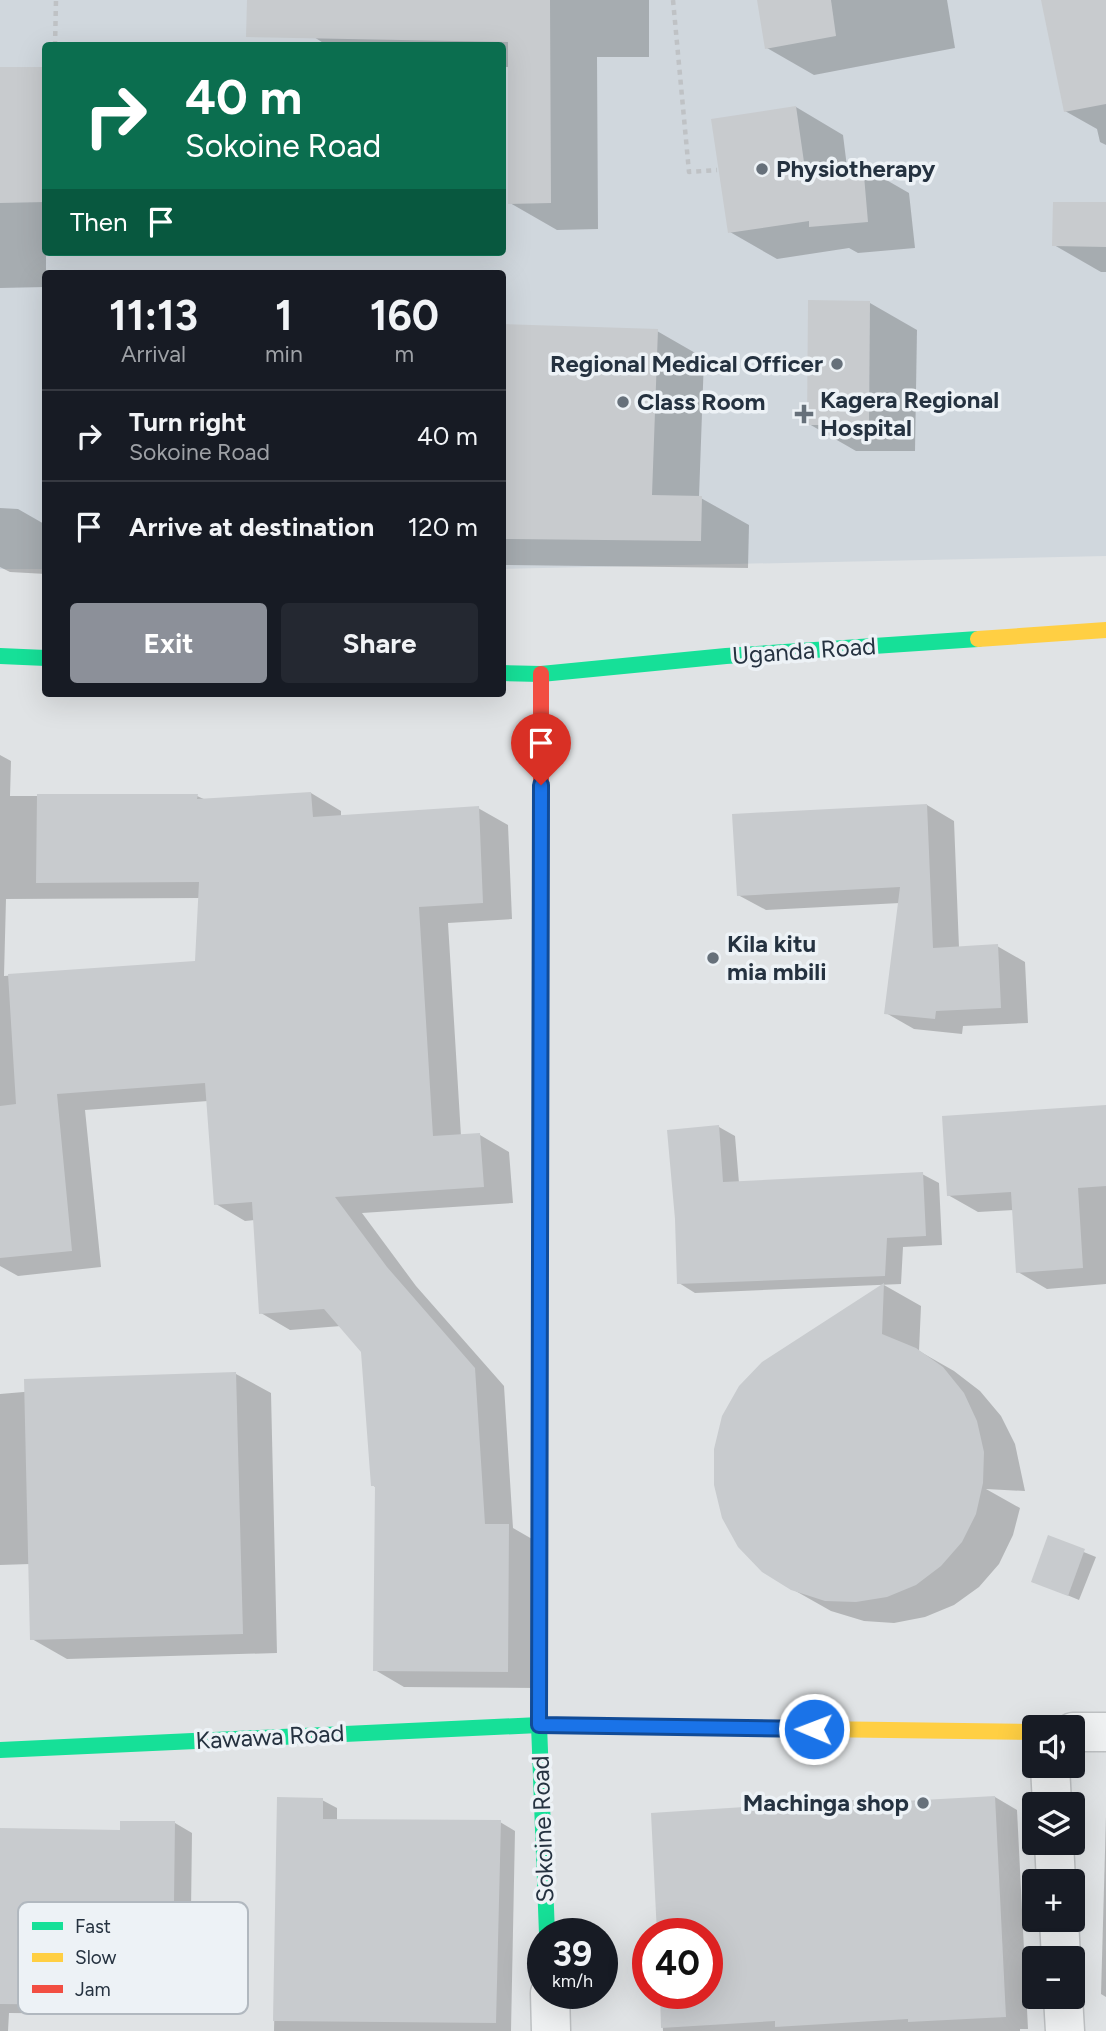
<!DOCTYPE html>
<html lang="en">
<head>
<meta charset="utf-8">
<style>
  :root { --surface:#171b24; --page:#242831; --text:#f1f3f6; --muted:#9ea1a6; --line:#363941; --accent:#8c9099 }
  body { margin:0; font-family:Figtree,sans-serif; background:var(--page); color:var(--text); height:100vh; display:flex; flex-direction:column; font-size:26px; white-space:nowrap }
  * { box-sizing:border-box; margin:0 }
  p { font-size:23px; color:var(--muted) }
  .icon { flex:none; width:38px; height:38px; fill:none; stroke:currentColor; stroke-width:2; stroke-linecap:round; stroke-linejoin:round }
  .map { position:relative; flex:1; overflow:hidden }
  .side { position:absolute; left:42px; top:270px; width:464px; height:427px; display:flex; flex-direction:column; background:var(--surface); border-radius:7px; box-shadow:0 7px 28px #0002 }
  .side>* { flex:none }
  .banner { position:absolute; left:42px; top:42px; width:464px; height:214px; border-radius:7px; box-shadow:0 7px 28px #0002; background:#0b6e4f; color:#fff; overflow:hidden }
  .controls { position:absolute; left:1022px; top:1715px; display:grid; gap:14px }
  .controls a { display:grid; place-items:center; width:63px; height:63px; border-radius:7px; background:var(--surface); box-shadow:0 7px 28px #0002; font-size:35px }
  .speed { position:absolute; left:527px; top:1918px; display:flex; gap:14px; font-size:35px; font-weight:700; text-align:center }
  .speed>* { display:grid; place-content:center; width:91px; height:91px; border-radius:50%; background:var(--surface); box-shadow:0 7px 28px #0002; line-height:1 }
  .speed small { font-size:18px; font-weight:400 }
  .speed .limit { border:10px solid #d22; background:#fff; color:#111 }
  .pin { position:absolute; display:grid; place-items:center; width:60px; height:60px; color:#fff; margin:-72px -30px; border-radius:50% 50% 50% 0; rotate:-45deg; box-shadow:0 0 7px #0007 }
  .pin .icon { rotate:45deg }
  .me { position:absolute; width:77px; margin:-38px; rotate:271deg; stroke-linejoin:round; filter:drop-shadow(0 0 5px #0008) }
  .turn { display:flex; align-items:center; gap:24px; height:147px; padding:0 28px; font-size:32px }
  .turn .icon { width:91px; height:91px; stroke-width:2.5 }
  .turn b { display:block; font-size:49px; line-height:60px }
  .then { display:flex; align-items:center; height:66px; padding:0 28px; background:#0003; gap:14px; font-size:26px }
  .eta { display:flex; justify-content:space-evenly; align-items:center; height:119px; text-align:center }
  .eta b { font-size:42px; font-weight:700; line-height:49px }
  .primary-button { display:flex; gap:14px; margin-top:auto; padding:14px 28px }
  .primary-button a { flex:1; height:80px; border-radius:7px; background:var(--accent); color:#fff; font-size:28px; font-weight:700; line-height:80px; text-align:center }
  .primary-button a+a { background:var(--page); color:var(--text) }
  ul { padding:0; list-style:none }
  li { display:flex; align-items:center; gap:21px; height:91px; padding:0 28px; border-top:2px solid var(--line) }
  li div { flex:1 }
  li b { display:block; font-size:26px }
  li em { font-style:normal }
  .map>svg:first-child { display:block }
  .built { fill:#d0d7dd; fill-rule:evenodd }
  .shadow { fill:#0003; fill-rule:evenodd }
  .building { fill:#c8cbce }
  .lines { fill:none; stroke-linecap:round; stroke-linejoin:round }
  .street-casing { stroke:#bec1c3; stroke-width:41 }
  .path { stroke:#bfc2c5; stroke-width:4.5; stroke-dasharray:5 5; stroke-linecap:butt }
  .street { stroke:#eff1f2; stroke-width:38 }
  .fast { stroke:#16e098; stroke-width:16 }
  .slow { stroke:#ffcf43; stroke-width:16 }
  .jam { stroke:#f24e42; stroke-width:16 }
  .route-casing { stroke:#114b97; stroke-width:18 }
  .route { stroke:#1a73e8; stroke-width:12 }
  .poi-dot { fill:#66707a; stroke:#edf2f6; stroke-width:2.5 }
  .labels { text-anchor:middle; stroke-width:7; stroke-linejoin:round; paint-order:stroke }
  .poi-label { font-size:24px; font-weight:bold; fill:#253240; stroke:#edf2f6; text-anchor:start }
  .street-label { font-size:24px; fill:#253240; stroke:#edf2f6 }
  .key { fill:#edf2f6; stroke:#b1b8bf; stroke-width:2 }
  .key-label { font-size:19px; fill:#253240 }
</style>
</head>
<body>
<div class="map">
<svg width="1106" height="2031" viewBox="0 0 1106 2031">
  <rect width="100%" height="100%" fill="#e0e3e5"/>
  <path class="built" d="M0 0H1106V556L502 569V273H46L45 569H0ZM46 46H502V252H46Z"/>
  <g class="shadow">
    <path d="M314 0H649V57H597L598 229 557 230 510 203V67H502V46H328L314 37Z"/>
    <path d="M759 0H947L955 48 814 75 767 48Z"/>
    <path d="M1042 0H1106V145L1100 142 1097 129 1065 111Z"/>
    <path d="M46 68V287L0 288V69Z"/>
    <path d="M796 107 843 135 847 167 862 166 909 193 915 248 858 253 849 248 777 259 730 232Z"/>
    <path d="M1106 204V272H1101L1054 245Z"/>
    <path d="M870 303 917 330 915 451H856L809 424Z"/>
    <path d="M502 325 657 331 704 358 699 497 749 525 748 568 502 565Z"/>
    <path d="M0 508 18 509 46 525V574L10 572 0 567Z"/>
    <path d="M0 755 11 761 10 796H197L206 800 311 793 341 811V817L478 808 508 825 512 919 448 923 461 1136 480 1135 509 1152 513 1203 362 1213 416 1286 504 1386 513 1528 539 1543 537 1688 404 1687 375 1670 377 1488 372 1485 363 1352 341 1326 290 1330 261 1313 255 1220 245 1221 216 1204 208 1101 85 1110 101 1267 18 1276 0 1266ZM200 898 197 962 4 976 6 899Z"/>
    <path d="M927 805 954 821 959 948 997 946 1025 962 1028 1023 963 1026 962 1034 914 1029 886 1013 900 903 766 910 738 895Z"/>
    <path d="M1106 1107V1284L1047 1289 1018 1272 1014 1210 978 1212 948 1195Z"/>
    <path d="M719 1127 735 1136 739 1183 922 1174 939 1183 942 1245 903 1247 901 1284 695 1293 679 1283Z"/>
    <path d="M884 1285 921 1306 919 1351 954 1371 980 1391 1001 1416 1015 1444 1025 1491 986 1489 1020 1508 1013 1535 999 1564 979 1587 954 1605 925 1617 894 1623 864 1621 831 1611 792 1589 763 1364Z"/>
    <path d="M236 1374 271 1393 277 1653 67 1659 32 1639 30 1564 0 1565V1394Z"/>
    <path d="M1049 1538 1096 1557 1079 1600 1033 1581Z"/>
    <path d="M995 1797 1017 1810 1028 2029H1020V2031H663L661 1993H707L867 1801 874 1805Z"/>
    <path d="M279 1799 322 1800 337 1808V1821L500 1822 515 1831 511 2031H274Z"/>
    <path d="M1106 1816V1997L1101 1994Z"/>
    <path d="M175 1823 192 1833 191 1911 105 1910 103 2014 9 2013 8 2031H0V1829L122 1832Z"/>
  </g>
  <g class="building">
    <path d="M247 0H550L551 203 508 204V42L246 37Z"/>
    <path d="M757 0H831L836 36 765 49Z"/>
    <path d="M1041 0H1106V104L1064 112Z"/>
    <path d="M0 67H46V202L0 203Z"/>
    <path d="M796 106 805 169 863 164 868 222 809 227V221L728 233 711 119Z"/>
    <path d="M1053 202H1106V247L1052 246Z"/>
    <path d="M808 300 870 301 869 425H807Z"/>
    <path d="M502 324 658 329 652 495 702 496 701 541 502 539Z"/>
    <path d="M311 792 313 817 479 806 483 903 419 907 433 1136 480 1133 484 1187 335 1197 387 1267 475 1368 485 1524H509L508 1672 373 1671 375 1486H371L361 1352 324 1309 259 1314 252 1202 214 1205 205 1083 57 1094 72 1251 0 1258V1106L16 1104 8 974 195 961 199 882 36 883 37 794H198L197 799Z"/>
    <path d="M927 804 933 948 998 944 1001 1008 936 1011 935 1019 884 1014 900 887 737 896 732 814Z"/>
    <path d="M1106 1105V1186L1078 1188 1083 1268 1016 1273 1011 1192 947 1196 942 1116Z"/>
    <path d="M719 1125 723 1182 923 1172 926 1236 887 1238 885 1276 677 1284 675 1219 667 1130Z"/>
    <path d="M884 1283 882 1334 916 1348 943 1367 964 1393 977 1421 984 1452 983 1483 976 1514 962 1542 941 1566 916 1585 887 1597 856 1602 825 1601 791 1590 762 1572 738 1547 722 1518 714 1485V1449L722 1416 739 1386 762 1362Z"/>
    <path d="M236 1372 243 1634 30 1640 24 1379Z"/>
    <path d="M1048 1535 1085 1549 1068 1596 1031 1582Z"/>
    <path d="M995 1796 1006 2017 908 2022V2019L775 2027V2021L661 2028 660 1993H707V1934H657L651 1813 868 1799V1803Z"/>
    <path d="M277 1797 323 1798V1819L501 1820 496 2023 273 2021Z"/>
    <path d="M120 1821H175L174 1902H88L86 2005 0 2004V1828L120 1830Z"/>
  </g>
  <g class="lines">
    <g class="street-casing">
      <g id="street">
        <path d="M1073 1732H1106"/>
        <path d="M1050 1766 1052 1804"/>
        <path d="M1054 1843 1056 1881"/>
        <path d="M1059 1920 1061 1958"/>
        <path d="M550 1993 551 2031"/>
        <path d="M1063 1997 1065 2031"/>
      </g>
    </g>
    <g class="path">
      <path d="M673 0 689 172 717 170"/>
      <path d="M55 46 56 0"/>
    </g>
    <use href="#street" class="street"/>
    <g class="fast">
      <path d="M0 656 46 658"/>
      <path d="M502 673 541 674 726 656 978 639"/>
      <path d="M540 1203 539 1725 547 1934"/>
      <path d="M0 1750 539 1725 815 1729"/>
    </g>
    <g class="slow">
      <path d="M978 639 1106 630"/>
      <path d="M540 1203 541 918"/>
      <path d="M815 1729 1034 1732"/>
    </g>
    <path class="jam" d="M541 918V674"/>
  </g>
  <g class="lines">
    <g class="route-casing">
      <path id="route" d="M541 785 539 1725 814 1729"/>
    </g>
    <use href="#route" class="route"/>
  </g>
  <g class="poi-dot">
    <circle cx="762" cy="169" r="7"/>
    <circle cx="837" cy="364" r="7"/>
    <circle cx="623" cy="402" r="7"/>
    <path d="M800.5 403.5h7v7h7v7h-7v7h-7v-7h-7v-7h7z"/>
    <circle cx="713" cy="958" r="7"/>
    <circle cx="923" cy="1803" r="7"/>
  </g>
  <g class="labels">
    <g class="poi-label">
      <text x="776" y="177">Physiotherapy</text>
      <text x="823" y="372" text-anchor="end">Regional Medical Officer</text>
      <text x="820" y="408">Kagera Regional<tspan x="820" dy="28">Hospital</tspan></text>
      <text x="637" y="410">Class Room</text>
      <text x="727" y="952">Kila kitu<tspan x="727" dy="28">mia mbili</tspan></text>
      <text x="909" y="1811" text-anchor="end">Machinga shop</text>
    </g>
    <g class="street-label">
      <text transform="translate(804 651) rotate(-4)" y="8">Uganda Road</text>
      <text transform="translate(270 1737) rotate(-3)" y="8">Kawawa Road</text>
      <text transform="translate(543 1829) rotate(-92)" y="8">Sokoine Road</text>
    </g>
  </g>
  <rect x="18" y="1902" width="230" height="112" rx="10" class="key"/>
  <rect x="32" y="1922" width="31" height="8" fill="#16e098"/>
  <rect x="32" y="1953" width="31" height="9" fill="#ffcf43"/>
  <rect x="32" y="1985" width="31" height="8" fill="#f24e42"/>
  <g class="key-label">
    <text x="75" y="1933">Fast</text>
    <text x="75" y="1964">Slow</text>
    <text x="75" y="1996">Jam</text>
  </g>
</svg>
<div class="controls">
<a><svg class="icon" aria-label="sound" viewBox="0 0 24 24"><path d="M4 9h4l5-4v14l-5-4H4zM17 9q2 3 0 6"/></svg></a>
<a><svg class="icon" aria-label="layers" viewBox="0 0 24 24"><path d="M12 4l9 5-9 5-9-5zM3 14l9 5 9-5"/></svg></a>
<a>+</a>
<a>−</a>
</div>
<div class="speed"><div>39<small>km/h</small></div><div class="limit">40</div></div>
<div class="pin" style="left:541px;top:785px;background:#d93025"><svg class="icon" aria-label="arrive" viewBox="0 0 24 24"><path d="M6 21V4h12l-3 4 3 4H6"/></svg></div>
<svg class="me" style="left:814px;top:1729px" viewBox="-20 -20 40 40"><circle r="17" fill="#1a73e8" stroke="#fff" stroke-width="3"/><path d="M0-11L8 9 0 5-8 9z" fill="#fff"/></svg>
<div class="banner">
<div class="turn"><svg class="icon" aria-label="right" viewBox="0 0 24 24"><path d="M7 20v-9h11M14 6l5 5-5 5"/></svg><div><b>40 m</b>Sokoine Road</div></div>
<div class="then">Then<svg class="icon" aria-label="arrive" viewBox="0 0 24 24"><path d="M6 21V4h12l-3 4 3 4H6"/></svg></div>
</div>
<section class="side">
<div class="eta">
<div><b>11:13</b><p>Arrival</p></div>
<div><b>1</b><p>min</p></div>
<div><b>160</b><p>m</p></div>
</div>
<ul>
<li><svg class="icon" aria-label="right" viewBox="0 0 24 24"><path d="M7 20v-9h11M14 6l5 5-5 5"/></svg><div><b>Turn right</b><p>Sokoine Road</p></div><em>40 m</em></li>
<li><svg class="icon" aria-label="arrive" viewBox="0 0 24 24"><path d="M6 21V4h12l-3 4 3 4H6"/></svg><div><b>Arrive at destination</b></div><em>120 m</em></li>
</ul>
<div class="primary-button"><a>Exit</a><a>Share</a></div>
</section>
</div>
</body>
</html>
